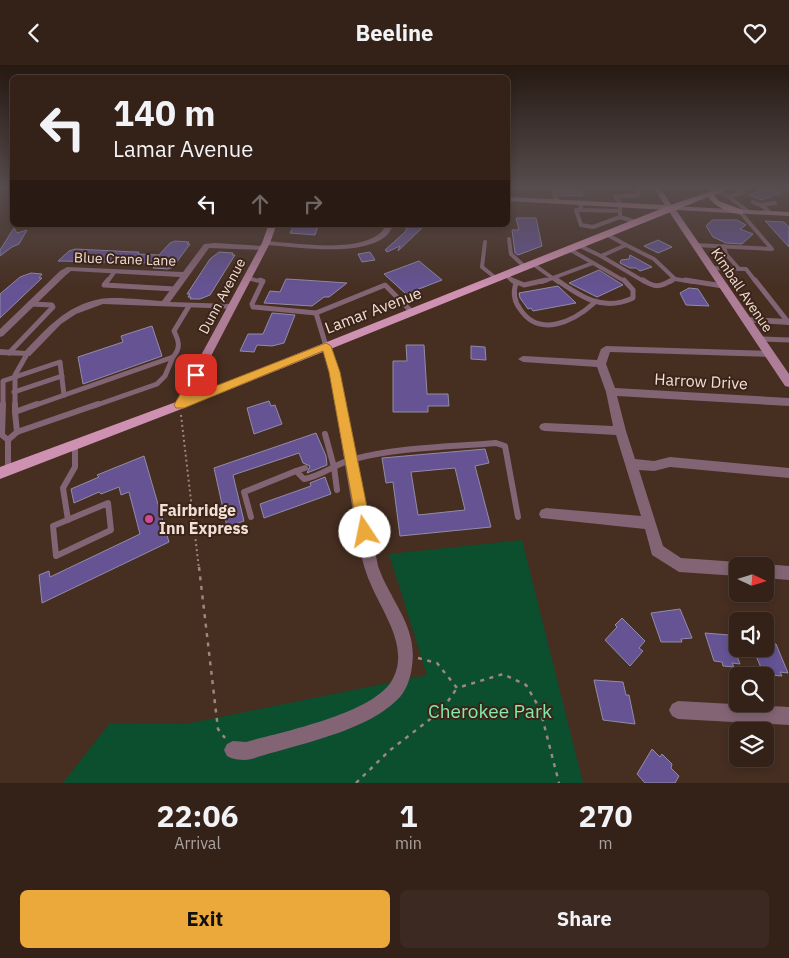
<!DOCTYPE html>
<html lang="en">
<head>
<meta charset="utf-8">
<style>
  :root { --surface:#342219; --page:#3c2a22; --text:#f1f3f6; --muted:#a9a4a2; --line:#4e3f38; --accent:#eca93b }
  body { margin:0; font-family:"IBM Plex Sans",sans-serif; background:var(--page); color:var(--text); height:100vh; display:flex; flex-direction:column; font-size:19px; white-space:nowrap }
  * { box-sizing:border-box; margin:0 }
  p { font-size:16px; color:var(--muted) }
  .icon { flex:none; width:28px; height:28px; fill:none; stroke:currentColor; stroke-width:2; stroke-linecap:round; stroke-linejoin:round }
  .map { position:relative; height:718px; overflow:hidden }
  .details { display:flex; flex-direction:column; background:var(--surface); flex:1 }
  .details>* { flex:none }
  .top-card { position:absolute; left:10px; top:10px; width:500px; height:152px; border-radius:8px; box-shadow:0 2px 8px #0003,0 0 0 1px var(--line); background:#342219; color:var(--text); overflow:hidden }
  .needle { width:32px; rotate:94deg }
  .fabs { position:absolute; left:729px; top:492px; display:grid; gap:10px }
  .fabs a { display:grid; place-items:center; width:45px; height:45px; border-radius:8px; background:var(--surface); box-shadow:0 2px 8px #0003,0 0 0 1px var(--line); font-size:25px }
  .pin { position:absolute; display:grid; place-items:center; width:42px; height:42px; color:#fff; margin:-21px; border-radius:10px; box-shadow:0 2px 8px #0006 }
  .me { position:absolute; width:55px; margin:-28px; rotate:349deg; stroke-linejoin:round; filter:drop-shadow(0 0 4px #0008) }
  .turn { display:flex; align-items:center; gap:18px; height:105px; padding:0 20px; font-size:22px }
  .turn .icon { width:65px; height:65px; stroke-width:2.5 }
  .turn b { display:block; font-size:35px; line-height:42px }
  .lanes { display:flex; align-items:center; height:48px; padding:0 20px; background:#0003; justify-content:center; gap:25px; direction:ltr }
  .lanes .off { opacity:.35 }
  .eta { display:flex; justify-content:space-evenly; align-items:center; height:85px; text-align:center }
  .eta b { font-size:30px; font-weight:700; line-height:35px }
  .cta { display:flex; gap:10px; margin-top:auto; padding:10px 20px }
  .cta a { flex:1; height:58px; border-radius:8px; background:var(--accent); color:#111; font-size:20px; font-weight:700; line-height:58px; text-align:center }
  .cta a+a { background:var(--page); color:var(--text) }
  header { display:flex; justify-content:space-between; align-items:center; height:65px; padding:0 20px; background:var(--surface); font-size:22px; font-weight:700 }
  .map>svg:first-child { display:block }
  .green { fill:#0c4f2e }
  .building { fill:#655394; stroke:#928ca8; fill-rule:evenodd }
  .lines { fill:none; stroke-linecap:round; stroke-linejoin:round }
  .path-far1 { stroke:#9c887d; stroke-width:2; stroke-dasharray:2 3; stroke-linecap:butt }
  .path { stroke:#9c887d; stroke-width:2.5; stroke-dasharray:4 5.5; stroke-linecap:butt }
  .lane-far2 { stroke:#836474; stroke-width:4 }
  .lane-far1 { stroke:#836474; stroke-width:5 }
  .lane { stroke:#836474; stroke-width:6 }
  .street { fill:#836474; fill-rule:evenodd }
  .secondary { fill:#ae7d97; fill-rule:evenodd }
  .primary { fill:#cf91b2; fill-rule:evenodd }
  .route { fill:#eca93b; stroke:#996e26 }
  .hotel-dot { fill:#d1479c; stroke:#3c2418; stroke-width:2 }
  .labels { text-anchor:middle; stroke-width:4; stroke-linejoin:round; paint-order:stroke }
  .far-street-label { font-size:14px; fill:#f0e0d8; stroke:#3c2418 }
  .street-label { font-size:16px; fill:#f0e0d8; stroke:#3c2418 }
  .poi-label { font-size:16px; font-weight:bold; fill:#f0e0d8; stroke:#3c2418; text-anchor:start }
  .near-park-label { font-size:19px; fill:#81eaac; stroke:#3c2418 }
</style>
</head>
<body>
<header><svg class="icon" aria-label="back" viewBox="0 0 24 24"><path d="M15 5l-7 7 7 7"/></svg>Beeline<svg class="icon" aria-label="heart" viewBox="0 0 24 24"><path d="M12 20l-8-8c-3-5 5-10 8-4 3-6 11-1 8 4z"/></svg></header>
<div class="map">
<svg width="789" height="718" viewBox="0 0 789 718">
  <rect width="100%" height="100%" fill="#462e21"/>
  <path class="green" d="M522 475 583 718H63L110 658 186 659 427 610 389 489Z"/>
  <g class="building">
    <path d="M558 122H579L583 131 559 130Z"/>
    <path d="M768 122 783 127 762 135 749 130Z"/>
    <path d="M516 153H536L542 181 518 190 515 188 512 165H519Z"/>
    <path d="M712 155H737L746 160 740 164 753 169 742 179 726 178 713 172 706 161Z"/>
    <path d="M765 156 784 157 789 162V182Z"/>
    <path d="M294 160H296L318 161 315 170 290 168Z"/>
    <path d="M414 160H425L398 186 400 181 387 187 385 185 405 167 407 163Z"/>
    <path d="M14 163 17 168 27 165 19 179 12 182 0 191V185Z"/>
    <path d="M658 175 672 182 658 188 644 181Z"/>
    <path d="M175 176 189 177 187 179H190L173 202 168 204 153 203 155 201 152 200 153 198 58 196 69 186 75 184 135 187H139L138 189 159 190 170 178Z"/>
    <path d="M219 187 233 188 232 190H235L210 230 200 234H190L191 232H188L190 229H187L189 226 210 194Z"/>
    <path d="M370 187 375 195 362 197 358 189Z"/>
    <path d="M630 190 652 202 640 206 636 203H630L620 198 621 195 629 194Z"/>
    <path d="M419 196 442 215 406 229 384 209Z"/>
    <path d="M599 205 623 220 597 232 569 218Z"/>
    <path d="M31 208 42 209 39 213H42L0 253V229L20 212Z"/>
    <path d="M286 214 303 215 347 218 329 232H324L312 241 264 238 270 226 280 227Z"/>
    <path d="M558 221 576 238 533 246 531 243 528 244 520 233 519 228Z"/>
    <path d="M689 223 698 224 709 241 686 240 680 228Z"/>
    <path d="M272 248 295 250 284 278 272 281 257 280 254 287 240 286 248 269H263Z"/>
    <path d="M152 261 162 291 83 319 78 292 123 277 121 271Z"/>
    <path d="M406 280H424L427 329H448L449 341H428V347H393V296H407Z"/>
    <path d="M471 281 485 282 486 295 471 294Z"/>
    <path d="M269 336 271 341 275 340 282 359 254 369 247 343Z"/>
    <path d="M316 368 326 391 327 400 307 408 310 401 303 398 299 388 233 410 244 456 227 462 214 403Z"/>
    <path d="M485 384 489 398 475 401 491 462 400 471 393 417 386 418 382 393ZM455 403 465 445 418 450 411 407Z"/>
    <path d="M144 391 169 477 42 538 39 510 49 506 50 512 140 469 129 427 121 430 119 422 101 429 99 427 74 438 71 424 99 412 97 410Z"/>
    <path d="M325 412 331 429 264 453 260 439 311 421 310 418Z"/>
    <path d="M680 544 692 573 681 574 682 577H661L651 548Z"/>
    <path d="M622 553 645 576 639 583 643 586 630 601 605 575 617 562 615 560Z"/>
    <path d="M705 568 729 570 740 599 732 598 734 602 723 601 722 597 714 596Z"/>
    <path d="M765 578 776 579 788 608 780 607 782 611 771 610 770 606 762 605 753 584H765Z"/>
    <path d="M594 615 623 617 626 630H629L635 659 603 655Z"/>
    <path d="M652 684 660 692 662 689 672 699 671 703 679 711 675 718H645L637 709Z"/>
  </g>
  <g class="lines">
    <path class="path-far1" d="M181 350 199 504"/>
    <g class="path">
      <path d="M199 502 218 664 225 673"/>
      <path d="M418 593 437 598 457 623 503 609 526 620 540 644 559 718"/>
      <path d="M356 718 389 686 442 645 457 623"/>
    </g>
    <g class="lane-far2">
      <path d="M709 122 729 132 744 127 734 122"/>
      <path d="M781 122 789 125"/>
      <path d="M729 132 749 147"/>
      <path d="M579 137 582 145 620 146"/>
      <path d="M753 137 764 142 770 148"/>
      <path d="M761 140 775 138"/>
      <path d="M582 145H576L581 160 593 162 620 152 636 157"/>
      <path d="M620 152V138L615 131H637L639 129 635 122"/>
      <path d="M509 174 511 189 525 202"/>
      <path d="M485 177 482 202 497 214"/>
      <path d="M578 180 601 191 626 180 606 169"/>
      <path d="M626 180 654 194 675 214 670 217"/>
      <path d="M695 180 772 184 740 147"/>
      <path d="M724 181 726 189 739 204"/>
      <path d="M569 184 626 217"/>
      <path d="M601 191 645 217"/>
      <path d="M533 199 558 217"/>
      <path d="M711 203 746 204 756 217"/>
      <path d="M506 210 514 217"/>
      <path d="M247 213 263 217"/>
      <path d="M675 214 694 217"/>
      <path d="M107 217 115 206"/>
      <path d="M542 217 593 198"/>
    </g>
    <g class="lane-far1">
      <path d="M108 215 104 220 175 224"/>
      <path d="M260 215 263 216 252 239 253 242 316 248 326 281"/>
      <path d="M512 215 524 220 546 215"/>
      <path d="M557 215C581 232 603 247 633 233V225L624 215"/>
      <path d="M643 215C655 223 660 222 672 215"/>
      <path d="M685 215 723 221"/>
      <path d="M755 215 788 257"/>
      <path d="M516 218C513 227 514 236 520 244 539 273 573 257 594 238"/>
      <path d="M316 248 385 220 413 248"/>
      <path d="M759 274 789 275"/>
      <path d="M9 288 53 242 52 240 31 239"/>
      <path d="M14 327 62 311"/>
      <path d="M3 341V316L60 297 64 330"/>
      <path d="M15 341V310L27 289"/>
      <path d="M33 341 173 292C181 283 179 276 174 266L189 241"/>
      <path d="M94 341 157 319 165 311 173 292"/>
    </g>
    <g class="lane">
      <path d="M3 339 2 370 8 375"/>
      <path d="M15 339V347"/>
      <path d="M17 367 98 339"/>
      <path d="M325 369 334 402 337 425"/>
      <path d="M8 405V375L17 367 15 347 37 339"/>
      <path d="M296 406 305 403"/>
      <path d="M108 438 111 465 56 491 53 461Z"/>
      <path d="M251 452 244 427 296 406 304 414C322 411 336 398 354 394 400 382 449 382 496 378L505 381 518 452"/>
      <path d="M68 455 63 423 75 402V380"/>
    </g>
    <g class="street">
      <path d="M550 122H556L559 137 554 136Z"/>
      <path d="M386 160H394C391 164 388 170 385 172 359 192 297 182 266 180L262 178 266 176C296 178 354 188 379 169 382 167 384 163 386 160Z"/>
      <path d="M215 178 263 181 267 183 263 185 209 183 170 237 232 239 236 242 235 244 103 239 76 249 61 259 30 291 0 290V284L25 286C48 262 66 241 100 234 115 231 146 235 162 236L180 212 71 206 66 210 3 271 0 272V264L60 206 67 202 183 207 204 179Z"/>
      <path d="M746 252 789 254V260L743 257V253Z"/>
      <path d="M326 278 331 281 340 307 378 501C390 536 418 561 412 601 411 612 406 627 397 635 369 663 313 676 275 687 265 689 255 694 245 695 239 695 232 694 227 691L224 685 227 679 233 676 246 677C282 667 370 649 391 617 411 585 384 550 372 522 360 497 357 468 352 441 344 397 338 352 330 307L321 281Z"/>
      <path d="M606 281 769 286 774 289 769 292 610 287 606 299 615 323 789 333V341L617 331 626 366 635 394 654 396 670 392 789 403V413L670 402 654 406 639 405 663 481 681 493 738 497 744 501H738V511L679 507 652 490 645 464 541 453 539 449 541 445 546 443 641 451 616 370 545 366 541 365 539 362 541 359 545 358 613 361 606 327 597 302 523 297 518 294 523 291 597 295 601 284Z"/>
      <path d="M765 499 789 501V515L765 513V501H760Z"/>
      <path d="M678 636 789 642V660L678 654 672 651 669 645 672 639Z"/>
    </g>
    <g class="secondary">
      <path d="M653 122H660L672 141 789 147V151L676 145 789 309V322L785 321 668 145 508 136V132L665 140Z"/>
      <path d="M266 160H274L275 164 270 178 184 343H176L174 340 262 178 267 164Z"/>
    </g>
    <path class="primary" d="M723 122H733L714 130 719 136 743 145V149C731 149 715 142 708 132L184 343 0 414V402L176 337 668 141Z"/>
  </g>
  <linearGradient id="sky" x2="0" y2="1"><stop stop-color="#261912"/><stop offset="0.55" stop-color="#574c4e"/><stop offset="1" stop-color="#574c4e" stop-opacity="0"/></linearGradient>
  <rect width="789" height="223" fill="url(#sky)"/>
  <path class="route" d="M326 278 331 281 340 307 372 467 370 472 365 473 360 472 358 467 329 307 323 286 184 343H176L174 340 193 308 196 307 202 310 190 331Z"/>
  <circle class="hotel-dot" cx="149" cy="454" r="5"/>
  <g class="labels">
    <g class="far-street-label">
      <text transform="translate(125 194) rotate(2)" y="5">Blue Crane Lane</text>
      <text transform="translate(742 225) rotate(56)" y="5">Kimball Avenue</text>
      <text transform="translate(222 231) rotate(-62)" y="5">Dunn Avenue</text>
    </g>
    <g class="street-label">
      <text transform="translate(373 245) rotate(-21)" y="6">Lamar Avenue</text>
      <text transform="translate(701 316) rotate(3)" y="6">Harrow Drive</text>
    </g>
    <g class="poi-label">
      <text x="159" y="451">Fairbridge<tspan x="159" dy="18">Inn Express</tspan></text>
    </g>
    <g class="near-park-label">
      <text x="490" y="653">Cherokee Park</text>
    </g>
  </g>
</svg>
<div class="fabs">
<a><svg class="needle" viewBox="-14 -14 28 28"><path d="M0-13l5 13h-10z" fill="#e53935"/><path d="M0 13l5-13h-10z" fill="#a9a4a2"/></svg></a>
<a><svg class="icon" aria-label="sound" viewBox="0 0 24 24"><path d="M4 9h4l5-4v14l-5-4H4zM17 9q2 3 0 6"/></svg></a>
<a><svg class="icon" aria-label="search" viewBox="0 0 24 24"><circle cx="10" cy="10" r="6"/><path d="M15 15l6 6"/></svg></a>
<a><svg class="icon" aria-label="layers" viewBox="0 0 24 24"><path d="M12 4l9 5-9 5-9-5zM3 14l9 5 9-5"/></svg></a>
</div>
<div class="pin" style="left:196px;top:310px;background:#d93025"><svg class="icon" aria-label="arrive" viewBox="0 0 24 24"><path d="M6 21V4h12l-3 4 3 4H6"/></svg></div>
<svg class="me" style="left:365px;top:467px" viewBox="-20 -20 40 40"><circle r="19" fill="#fff"/><path d="M0-13L10 11 0 6-10 11z" fill="#eca93b"/></svg>
<div class="top-card">
<div class="turn"><svg class="icon" aria-label="left" viewBox="0 0 24 24"><path d="M17 20v-9H6M10 6l-5 5 5 5"/></svg><div><b>140 m</b>Lamar Avenue</div></div>
<div class="lanes"><svg class="icon" aria-label="left" viewBox="0 0 24 24"><path d="M17 20v-9H6M10 6l-5 5 5 5"/></svg><svg class="icon off" aria-label="ahead" viewBox="0 0 24 24"><path d="M12 20V5M6 11l6-6 6 6"/></svg><svg class="icon off" aria-label="right" viewBox="0 0 24 24"><path d="M7 20v-9h11M14 6l5 5-5 5"/></svg></div>
</div>
</div>
<section class="details">
<div class="eta">
<div><b>22:06</b><p>Arrival</p></div>
<div><b>1</b><p>min</p></div>
<div><b>270</b><p>m</p></div>
</div>
<div class="cta"><a>Exit</a><a>Share</a></div>
</section>
</body>
</html>
